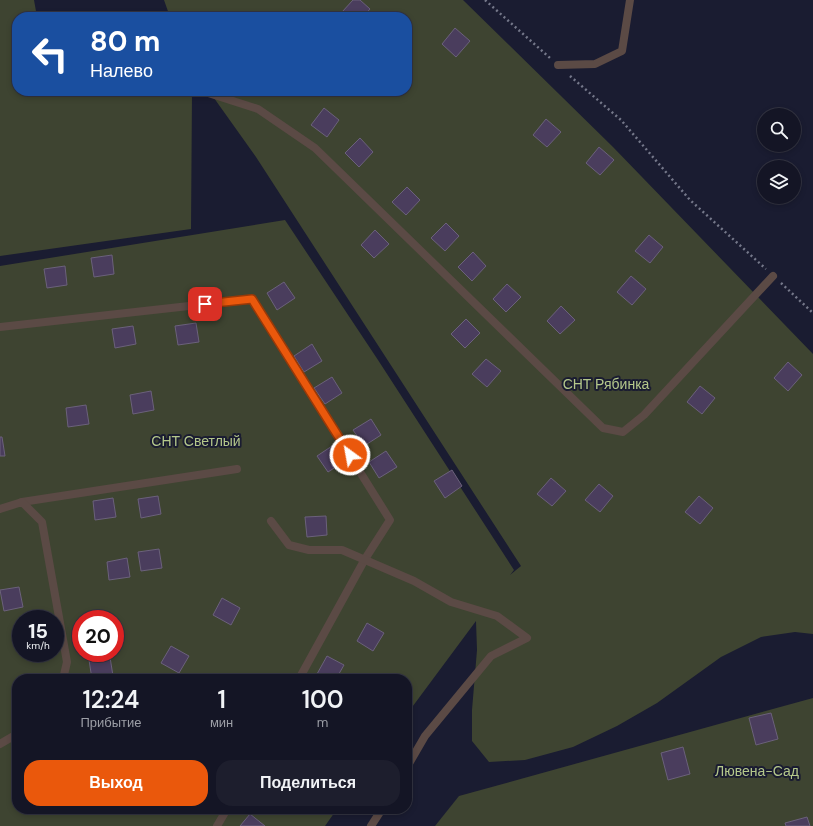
<!DOCTYPE html>
<html lang="ru">
<head>
<meta charset="utf-8">
<style>
  :root { --surface:#141525; --page:#1d1e2d; --text:#f1f3f6; --muted:#9d9fa7; --line:#333442; --accent:#ea580c }
  body { margin:0; font-family:"DM Sans",sans-serif; background:var(--page); color:var(--text); height:100vh; display:flex; flex-direction:column; font-size:15px; white-space:nowrap }
  * { box-sizing:border-box; margin:0 }
  p { font-size:13px; color:var(--muted) }
  .icon { flex:none; width:22px; height:22px; fill:none; stroke:currentColor; stroke-width:2; stroke-linecap:round; stroke-linejoin:round }
  .map { position:relative; flex:1; overflow:hidden }
  .side { position:absolute; left:12px; top:674px; width:400px; height:140px; display:flex; flex-direction:column; background:var(--surface); border-radius:16px; box-shadow:0 2px 6px #0003,0 0 0 1px var(--line) }
  .side>* { flex:none }
  .top-card { position:absolute; left:12px; top:12px; width:400px; height:84px; border-radius:16px; box-shadow:0 2px 6px #0003,0 0 0 1px var(--line); background:#1a4fa0; color:#fff; overflow:hidden }
  .controls { position:absolute; left:757px; top:108px; display:grid; gap:8px }
  .controls a { display:grid; place-items:center; width:44px; height:44px; border-radius:50%; background:var(--surface); box-shadow:0 2px 6px #0003,0 0 0 1px var(--line); font-size:20px }
  .speed { position:absolute; left:12px; top:610px; display:flex; gap:8px; font-size:20px; font-weight:700; text-align:center }
  .speed>* { display:grid; place-content:center; width:52px; height:52px; border-radius:50%; background:var(--surface); box-shadow:0 2px 6px #0003,0 0 0 1px var(--line); line-height:1 }
  .speed small { font-size:10px; font-weight:400 }
  .speed .limit { border:6px solid #d22; background:#fff; color:#111 }
  .pin { position:absolute; display:grid; place-items:center; width:34px; height:34px; color:#fff; margin:-17px; border-radius:8px; box-shadow:0 2px 6px #0006 }
  .me { position:absolute; width:44px; margin:-22px; rotate:328deg; stroke-linejoin:round; filter:drop-shadow(0 0 3px #0008) }
  .turn { display:flex; align-items:center; gap:14px; height:84px; padding:0 12px; font-size:18px }
  .turn .icon { width:52px; height:52px; stroke-width:2.5 }
  .turn b { display:block; font-size:28px; line-height:34px }
  .eta { display:flex; justify-content:space-evenly; align-items:center; height:68px; text-align:center }
  .eta b { font-size:24px; font-weight:600; line-height:28px }
  .primary-button { display:flex; gap:8px; margin-top:auto; padding:8px 12px }
  .primary-button a { flex:1; height:46px; border-radius:16px; background:var(--accent); color:#fff; font-size:16px; font-weight:600; line-height:46px; text-align:center }
  .primary-button a+a { background:var(--page); color:var(--text) }
  .map>svg:first-child { display:block }
  .green { fill:#3e4431; fill-rule:evenodd }
  .building { fill:#4a3d5d; stroke:#6b617b }
  .lines { fill:none; stroke-linecap:round; stroke-linejoin:round }
  .path { stroke:#75788a; stroke-width:2.5; stroke-dasharray:2 3; stroke-linecap:butt }
  .lane { stroke:#5b4a45; stroke-width:8 }
  .route-casing { stroke:#983908; stroke-width:10 }
  .route { stroke:#ea580c; stroke-width:7 }
  .labels { text-anchor:middle; stroke-width:4; stroke-linejoin:round; paint-order:stroke }
  .park-label { font-size:14px; fill:#b5c88b; stroke:#1a1c31 }
</style>
</head>
<body>
<div class="map">
<svg width="813" height="826" viewBox="0 0 813 826">
  <rect width="100%" height="100%" fill="#1a1c31"/>
  <g class="green">
    <path d="M0 0H34L37 17H17V91H174L192 93 191 229 0 256Z"/>
    <path d="M164 0H463L613 147 813 354V634L795 632 761 637 721 657 657 703 617 726 573 747 525 760 489 762 472 741V710L477 650 476 621 407 714V679H17V809H337L325 826H0V266L285 220 378 360 514 570 510 575 521 566 256 157 209 91H407V17H170ZM21 619H55V653H21ZM81 619H115V653H81Z"/>
    <path d="M813 698V826H435L459 796Z"/>
  </g>
  <g class="building">
    <path d="M353 0H360L370 9 363 17H347L342 12Z"/>
    <path d="M455 28 470 41 456 57 442 44Z"/>
    <path d="M255 91H273L271 96Z"/>
    <path d="M324 108 339 120 327 137 311 125Z"/>
    <path d="M546 119 561 132 547 147 533 135Z"/>
    <path d="M360 138 373 152 359 167 345 153Z"/>
    <path d="M599 147 614 160 600 175 586 163Z"/>
    <path d="M407 187 420 200 406 215 392 202Z"/>
    <path d="M446 223 459 236 445 251 431 238Z"/>
    <path d="M375 230 389 244 374 258 361 245Z"/>
    <path d="M649 235 663 247 650 263 635 251Z"/>
    <path d="M473 252 486 266 472 281 458 267Z"/>
    <path d="M112 255 114 274 94 277 91 258Z"/>
    <path d="M65 266 67 285 47 288 44 269Z"/>
    <path d="M631 276 646 289 632 305 617 292Z"/>
    <path d="M284 282 295 298 277 310 267 293Z"/>
    <path d="M507 284 521 297 506 312 493 299Z"/>
    <path d="M561 306 575 320 560 334 547 321Z"/>
    <path d="M466 319 480 333 465 348 451 334Z"/>
    <path d="M196 323 199 342 178 345 175 326Z"/>
    <path d="M133 326 136 344 115 348 112 329Z"/>
    <path d="M312 344 322 361 304 372 294 356Z"/>
    <path d="M486 359 501 371 487 387 472 374Z"/>
    <path d="M788 362 802 375 788 391 774 378Z"/>
    <path d="M332 377 342 393 325 404 314 388Z"/>
    <path d="M700 386 715 398 702 414 687 402Z"/>
    <path d="M151 391 154 410 133 414 130 395Z"/>
    <path d="M86 405 89 424 68 427 66 408Z"/>
    <path d="M371 419 381 435 364 446 353 430Z"/>
    <path d="M0 437H2L5 456H0Z"/>
    <path d="M335 444 345 461 328 472 317 456Z"/>
    <path d="M386 451 397 467 379 478 369 462Z"/>
    <path d="M452 470 462 486 445 498 434 481Z"/>
    <path d="M551 478 566 491 552 506 537 494Z"/>
    <path d="M599 484 613 496 600 512 585 500Z"/>
    <path d="M158 496 161 514 141 518 138 499Z"/>
    <path d="M699 496 713 508 700 524 685 512Z"/>
    <path d="M113 498 116 517 95 520 93 501Z"/>
    <path d="M326 516 327 535 307 537 305 517Z"/>
    <path d="M159 549 162 568 141 571 138 552Z"/>
    <path d="M127 558 130 577 109 580 107 562Z"/>
    <path d="M19 587 23 607 4 611 0 590Z"/>
    <path d="M222 598 240 608 231 625 213 615Z"/>
    <path d="M367 623 384 633 373 651 357 641Z"/>
    <path d="M171 646 189 656 179 673 161 663Z"/>
    <path d="M327 656 344 665 336 679H326L317 674Z"/>
    <path d="M110 657 113 676 92 679 89 660Z"/>
    <path d="M771 713 778 739 756 745 749 718Z"/>
    <path d="M683 747 690 774 668 780 661 753Z"/>
    <path d="M250 814 265 826H240Z"/>
    <path d="M807 817 810 826H786L785 823Z"/>
  </g>
  <g class="lines">
    <g class="path">
      <path d="M485 0 550 58"/>
      <path d="M570 76 621 120 690 200 766 269"/>
      <path d="M781 283 813 313"/>
    </g>
    <g class="lane">
      <path d="M558 65 595 64 622 51 630 0"/>
      <path d="M202 91 258 109 315 148 603 428 623 432 644 415 773 276"/>
      <path d="M0 327 252 299 390 520 365 559 299 679"/>
      <path d="M22 502 237 469"/>
      <path d="M0 509 22 502 42 522 67 662 63 679"/>
      <path d="M271 521 289 545 309 550H342L414 581 451 602 497 616 527 638 491 656 425 736 407 767"/>
      <path d="M0 744 17 734"/>
      <path d="M217 826 227 809"/>
      <path d="M371 826 382 809"/>
    </g>
  </g>
  <g class="lines">
    <g class="route-casing">
      <path id="route" d="M205 304 252 299 350 455"/>
    </g>
    <use href="#route" class="route"/>
  </g>
  <g class="labels">
    <g class="park-label">
      <text x="606" y="389">СНТ Рябинка</text>
      <text x="196" y="446">СНТ Светлый</text>
      <text x="757" y="776">Лювена-Сад</text>
    </g>
  </g>
</svg>
<div class="controls">
<a><svg class="icon" aria-label="search" viewBox="0 0 24 24"><circle cx="10" cy="10" r="6"/><path d="M15 15l6 6"/></svg></a>
<a><svg class="icon" aria-label="layers" viewBox="0 0 24 24"><path d="M12 4l9 5-9 5-9-5zM3 14l9 5 9-5"/></svg></a>
</div>
<div class="speed"><div>15<small>km/h</small></div><div class="limit">20</div></div>
<div class="pin" style="left:205px;top:304px;background:#d93025"><svg class="icon" aria-label="arrive" viewBox="0 0 24 24"><path d="M6 21V4h12l-3 4 3 4H6"/></svg></div>
<svg class="me" style="left:350px;top:455px" viewBox="-20 -20 40 40"><circle r="17" fill="#ea580c" stroke="#fff" stroke-width="3"/><path d="M0-11L8 9 0 5-8 9z" fill="#fff"/></svg>
<div class="top-card">
<div class="turn"><svg class="icon" aria-label="left" viewBox="0 0 24 24"><path d="M17 20v-9H6M10 6l-5 5 5 5"/></svg><div><b>80 m</b>Налево</div></div>
</div>
<section class="side">
<div class="eta">
<div><b>12:24</b><p>Прибытие</p></div>
<div><b>1</b><p>мин</p></div>
<div><b>100</b><p>m</p></div>
</div>
<div class="primary-button"><a>Выход</a><a>Поделиться</a></div>
</section>
</div>
</body>
</html>
